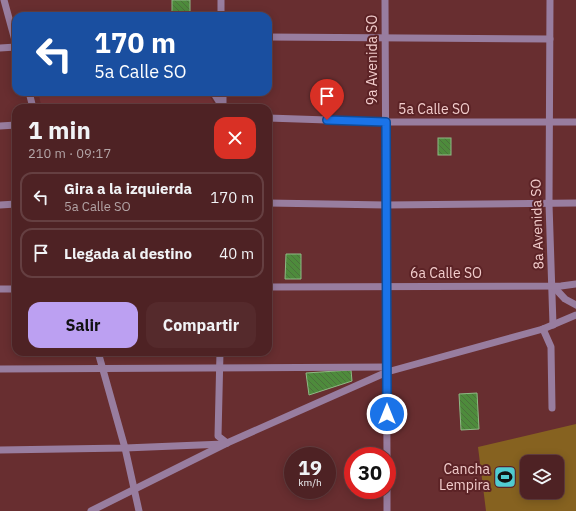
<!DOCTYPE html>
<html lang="es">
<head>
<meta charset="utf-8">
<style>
  :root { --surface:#4e2224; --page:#552a2c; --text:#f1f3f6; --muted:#b3a4a6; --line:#653f41; --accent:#bca0f2 }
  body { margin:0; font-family:"IBM Plex Sans",sans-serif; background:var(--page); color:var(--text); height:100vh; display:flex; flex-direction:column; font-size:15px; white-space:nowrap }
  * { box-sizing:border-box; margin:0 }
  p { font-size:13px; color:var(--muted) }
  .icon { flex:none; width:22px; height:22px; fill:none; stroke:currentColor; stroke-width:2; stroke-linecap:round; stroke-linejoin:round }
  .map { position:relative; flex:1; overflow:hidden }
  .side { position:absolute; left:12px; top:104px; width:260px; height:252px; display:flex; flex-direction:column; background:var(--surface); border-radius:12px; box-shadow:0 2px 10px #0003,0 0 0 1px var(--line) }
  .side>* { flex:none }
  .hud { position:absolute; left:12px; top:12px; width:260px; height:84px; border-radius:12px; box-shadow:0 2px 10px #0003,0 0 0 1px var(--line); background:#1a4fa0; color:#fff; overflow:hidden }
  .buttons { position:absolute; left:520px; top:455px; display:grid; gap:8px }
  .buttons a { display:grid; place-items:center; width:44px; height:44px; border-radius:8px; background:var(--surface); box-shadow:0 2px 10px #0003,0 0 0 1px var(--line); font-size:20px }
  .speed { position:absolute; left:284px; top:447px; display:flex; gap:8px; font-size:20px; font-weight:700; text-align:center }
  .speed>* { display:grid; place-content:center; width:52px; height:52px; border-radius:50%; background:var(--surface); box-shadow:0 2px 10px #0003,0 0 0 1px var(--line); line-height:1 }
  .speed small { font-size:10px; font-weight:400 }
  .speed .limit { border:6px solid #d22; background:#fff; color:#111 }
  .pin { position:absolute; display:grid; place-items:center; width:34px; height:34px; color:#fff; margin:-41px -17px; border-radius:50% 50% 50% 0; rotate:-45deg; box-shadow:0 0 4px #0007 }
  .pin .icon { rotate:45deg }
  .me { position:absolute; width:44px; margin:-22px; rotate:0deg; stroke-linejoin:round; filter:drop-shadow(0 0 3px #0008) }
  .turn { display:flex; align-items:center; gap:14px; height:84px; padding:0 16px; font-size:18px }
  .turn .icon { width:52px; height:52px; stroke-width:2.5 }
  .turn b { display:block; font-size:28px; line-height:34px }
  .round { display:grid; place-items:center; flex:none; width:42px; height:42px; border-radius:12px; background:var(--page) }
  .headline { display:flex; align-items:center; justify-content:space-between; height:68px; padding:0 16px }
  h1 { font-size:24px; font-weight:800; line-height:30px }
  .action { display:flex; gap:8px; margin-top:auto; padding:8px 16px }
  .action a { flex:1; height:46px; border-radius:12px; background:var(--accent); color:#111; font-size:16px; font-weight:800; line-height:46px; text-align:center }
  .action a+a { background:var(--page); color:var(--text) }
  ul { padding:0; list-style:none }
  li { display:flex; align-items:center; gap:12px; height:50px; margin:0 8px 6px; padding:0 8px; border:2px solid var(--line); border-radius:12px }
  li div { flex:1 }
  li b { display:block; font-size:15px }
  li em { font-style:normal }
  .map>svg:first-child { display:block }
  .built { fill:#783438 }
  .grass { fill:#866220; fill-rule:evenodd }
  .building { fill:url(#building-back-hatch); stroke:#8fb885 }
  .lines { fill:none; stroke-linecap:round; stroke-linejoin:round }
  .minor { stroke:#987d9f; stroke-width:7 }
  .route-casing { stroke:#114b97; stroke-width:10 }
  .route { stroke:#1a73e8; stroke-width:7 }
  .labels { text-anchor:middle; stroke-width:4; stroke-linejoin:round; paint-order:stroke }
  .street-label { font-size:14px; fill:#f2cdcc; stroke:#5c2326 }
  .poi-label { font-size:14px; fill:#f2cdcc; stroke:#5c2326; text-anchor:end }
</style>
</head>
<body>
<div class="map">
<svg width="576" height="511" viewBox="0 0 576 511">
  <defs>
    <pattern id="building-back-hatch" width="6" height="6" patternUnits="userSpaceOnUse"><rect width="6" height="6" fill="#4e8b3c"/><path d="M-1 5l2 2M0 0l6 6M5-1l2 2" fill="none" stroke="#4c703c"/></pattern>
  </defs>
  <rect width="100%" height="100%" fill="#682e30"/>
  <path class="built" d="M38 92H207L217 108H42Z"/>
  <path class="grass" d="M576 424V511H486L478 447ZM527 462H557V492H527Z"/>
  <g class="building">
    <rect x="172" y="0" width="18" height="12"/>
    <rect x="438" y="138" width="13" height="17"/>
    <path d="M286 254H301V279H285Z"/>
    <path d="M351 370 352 381 309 395 306 373Z"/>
    <path d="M477 393 479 429 461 430 459 394Z"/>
  </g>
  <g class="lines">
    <g class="minor">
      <path d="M4 0 16 44"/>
      <path d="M221 0V16"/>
      <path d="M385 0 387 456"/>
      <path d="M550 0 549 204 553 325"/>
      <path d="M268 37 550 39"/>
      <path d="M0 48 16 47"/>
      <path d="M29 92 33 108"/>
      <path d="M213 92 223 108"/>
      <path d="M223 92V108"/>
      <path d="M268 118 386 122H576"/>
      <path d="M0 126 16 125"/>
      <path d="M268 203 386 205 576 203"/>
      <path d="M0 205 16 204"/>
      <path d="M552 285 565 299 576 305"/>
      <path d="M268 287 561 286 576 284"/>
      <path d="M0 289H16"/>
      <path d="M543 329 551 347 552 408"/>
      <path d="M98 352 125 448 139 511"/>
      <path d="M220 352 218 436 227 443"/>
      <path d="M0 369 387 367"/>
      <path d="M0 450 125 448 224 444"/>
      <path d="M387 460V511"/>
      <path d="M91 511 227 443 387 372 543 329 576 315"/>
    </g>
  </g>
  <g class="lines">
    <g class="route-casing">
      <path id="route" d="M327 120 386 122 387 414"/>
    </g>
    <use href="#route" class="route"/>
  </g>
  <defs>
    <g id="stadium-square" transform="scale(1.15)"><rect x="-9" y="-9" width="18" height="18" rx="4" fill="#51ccd2" stroke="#5c2326"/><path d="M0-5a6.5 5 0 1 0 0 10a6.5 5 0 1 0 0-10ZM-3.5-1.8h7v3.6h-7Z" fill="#111"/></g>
  </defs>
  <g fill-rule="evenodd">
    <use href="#stadium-square" x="505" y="477"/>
  </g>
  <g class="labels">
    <g class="street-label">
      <text transform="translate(372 60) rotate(-90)" y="5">9a Avenida SO</text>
      <text x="434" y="114">5a Calle SO</text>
      <text transform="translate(537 224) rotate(-92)" y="5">8a Avenida SO</text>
      <text x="446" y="278">6a Calle SO</text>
    </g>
    <g class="poi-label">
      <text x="490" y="474">Cancha<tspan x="490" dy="16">Lempira</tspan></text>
    </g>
  </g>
</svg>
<div class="buttons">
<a><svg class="icon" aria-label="layers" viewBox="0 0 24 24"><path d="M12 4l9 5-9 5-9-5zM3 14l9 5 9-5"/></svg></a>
</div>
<div class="speed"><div>19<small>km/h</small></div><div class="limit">30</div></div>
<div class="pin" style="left:327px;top:120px;background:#d93025"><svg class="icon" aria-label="arrive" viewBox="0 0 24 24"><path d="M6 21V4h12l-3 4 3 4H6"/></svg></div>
<svg class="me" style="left:387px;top:414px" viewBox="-20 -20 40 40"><circle r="17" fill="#1a73e8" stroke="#fff" stroke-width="3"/><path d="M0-11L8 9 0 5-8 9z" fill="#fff"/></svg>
<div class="hud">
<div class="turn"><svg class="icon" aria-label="left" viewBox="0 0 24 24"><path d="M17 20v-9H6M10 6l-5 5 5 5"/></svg><div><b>170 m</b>5a Calle SO</div></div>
</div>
<section class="side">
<div class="headline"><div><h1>1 min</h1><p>210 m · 09:17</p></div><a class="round" style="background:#d93025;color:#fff"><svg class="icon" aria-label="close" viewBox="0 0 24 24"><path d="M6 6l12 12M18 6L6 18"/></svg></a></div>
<ul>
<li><svg class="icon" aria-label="left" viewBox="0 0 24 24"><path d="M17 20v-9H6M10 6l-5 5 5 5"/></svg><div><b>Gira a la izquierda</b><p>5a Calle SO</p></div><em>170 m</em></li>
<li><svg class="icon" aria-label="arrive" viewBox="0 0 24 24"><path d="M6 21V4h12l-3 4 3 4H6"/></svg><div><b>Llegada al destino</b></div><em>40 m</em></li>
</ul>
<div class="action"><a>Salir</a><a>Compartir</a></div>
</section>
</div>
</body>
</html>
